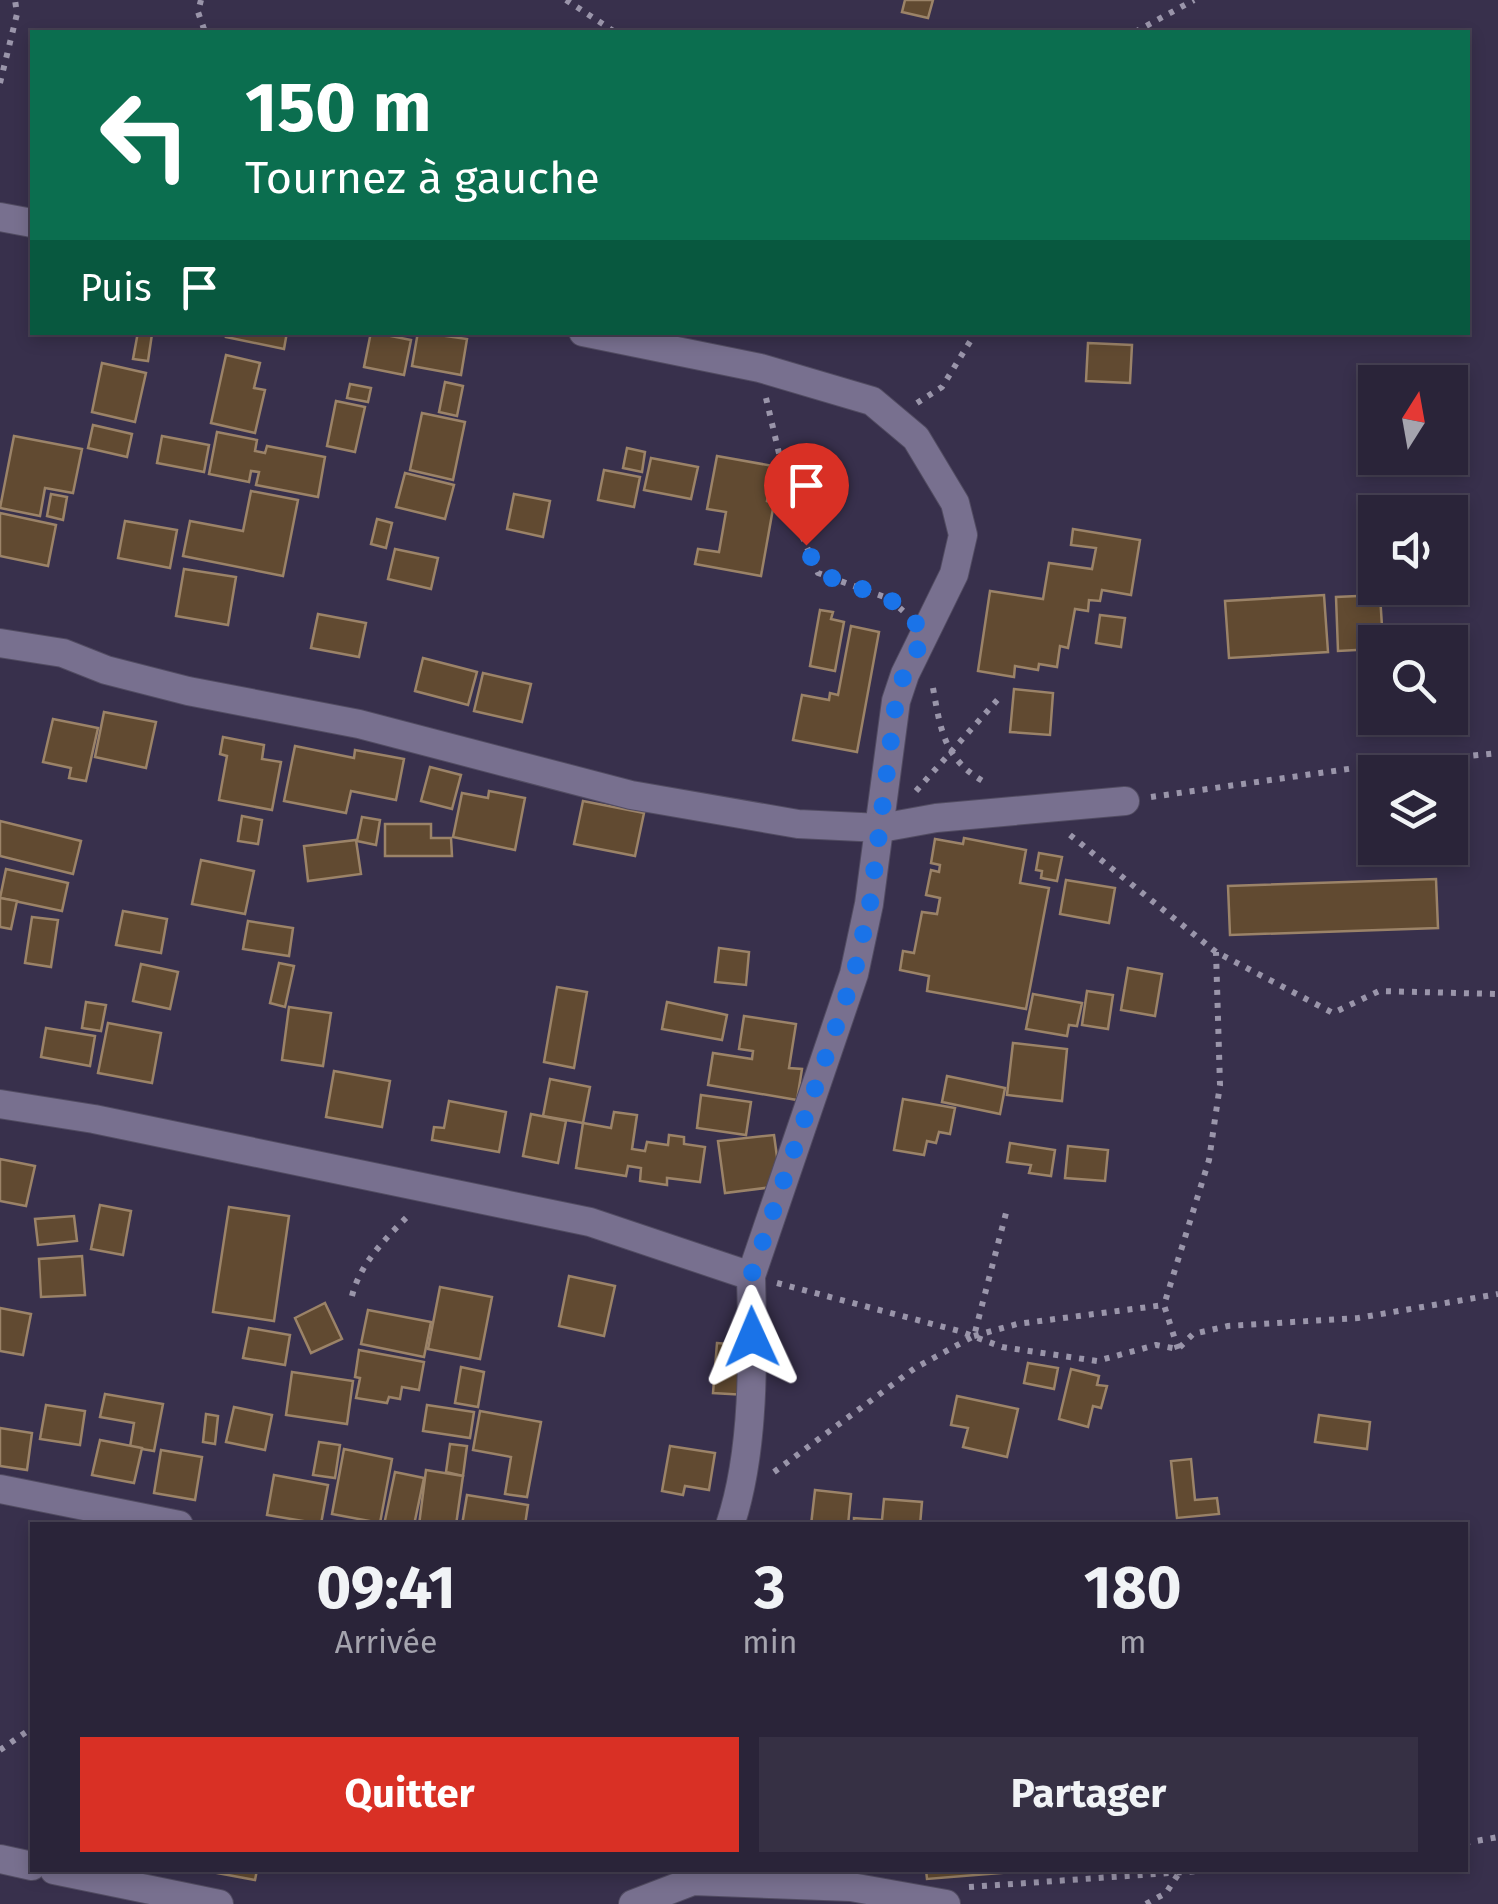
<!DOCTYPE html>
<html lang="fr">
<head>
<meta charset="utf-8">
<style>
  :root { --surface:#2a2439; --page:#363044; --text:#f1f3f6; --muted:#a5a4ae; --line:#464153; --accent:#d93025 }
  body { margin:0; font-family:"Fira Sans",sans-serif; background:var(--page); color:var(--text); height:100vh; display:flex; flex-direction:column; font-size:38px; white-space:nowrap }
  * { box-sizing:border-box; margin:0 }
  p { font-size:32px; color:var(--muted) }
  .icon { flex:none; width:55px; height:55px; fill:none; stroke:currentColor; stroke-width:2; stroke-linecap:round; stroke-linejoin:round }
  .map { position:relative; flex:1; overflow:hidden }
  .side { position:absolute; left:30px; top:1522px; width:1438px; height:350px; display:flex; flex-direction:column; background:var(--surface); border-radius:0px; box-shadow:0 5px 15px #0003,0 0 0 2px var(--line) }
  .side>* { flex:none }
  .banner { position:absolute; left:30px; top:30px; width:1440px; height:305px; border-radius:0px; box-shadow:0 5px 15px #0003,0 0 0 2px var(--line); background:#0b6e4f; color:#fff; overflow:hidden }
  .needle { width:65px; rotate:11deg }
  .tools { position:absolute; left:1358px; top:365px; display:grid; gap:20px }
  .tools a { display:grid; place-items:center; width:110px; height:110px; border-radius:0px; background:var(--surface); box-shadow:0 5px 15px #0003,0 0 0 2px var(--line); font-size:50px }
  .pin { position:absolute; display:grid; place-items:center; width:85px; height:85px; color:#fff; margin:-102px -42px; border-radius:50% 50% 50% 0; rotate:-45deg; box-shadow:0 0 10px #0007 }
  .pin .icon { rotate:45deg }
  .me { position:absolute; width:110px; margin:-55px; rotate:359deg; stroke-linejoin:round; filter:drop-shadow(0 0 8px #0008) }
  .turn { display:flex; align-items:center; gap:35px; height:210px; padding:0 50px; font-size:45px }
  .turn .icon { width:130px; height:130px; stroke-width:2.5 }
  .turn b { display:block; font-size:70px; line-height:85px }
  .then { display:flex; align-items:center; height:95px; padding:0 50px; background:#0003; gap:20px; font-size:38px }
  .eta { display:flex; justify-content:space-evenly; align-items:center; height:170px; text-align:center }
  .eta b { font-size:60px; font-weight:700; line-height:70px }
  .button { display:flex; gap:20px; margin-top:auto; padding:20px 50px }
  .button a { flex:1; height:115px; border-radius:0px; background:var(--accent); color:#fff; font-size:40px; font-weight:700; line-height:115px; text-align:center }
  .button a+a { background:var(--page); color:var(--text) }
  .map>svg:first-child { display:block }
  .building { fill:#614a31; stroke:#9b8368; stroke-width:2.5 }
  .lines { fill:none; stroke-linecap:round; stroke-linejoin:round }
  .street-casing { stroke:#524c62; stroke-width:30 }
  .path { stroke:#9a95aa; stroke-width:6; stroke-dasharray:5 8; stroke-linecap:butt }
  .street { stroke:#78708f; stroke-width:28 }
  .route { stroke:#1a73e8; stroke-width:18; stroke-dasharray:0 32.4 }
</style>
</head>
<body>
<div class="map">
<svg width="1498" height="1904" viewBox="0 0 1498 1904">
  <rect width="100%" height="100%" fill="#38304c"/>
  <g class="building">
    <path d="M905 0H933L928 18 902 12Z"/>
    <path d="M138 332 152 334 148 361 133 359Z"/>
    <path d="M227 332H287L284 349 226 337Z"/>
    <path d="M371 332 411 340 404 375 364 367Z"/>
    <path d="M418 332 467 339 461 375 412 366Z"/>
    <path d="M1088 343 1132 345 1130 383 1086 381Z"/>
    <path d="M226 355 260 363 254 388 265 390 255 433 211 423Z"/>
    <path d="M102 363 146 373 135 422 92 412Z"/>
    <path d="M445 382 463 386 457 416 439 412Z"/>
    <path d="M350 384 371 388 368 402 347 398Z"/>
    <path d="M336 401 365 407 355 452 327 446Z"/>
    <path d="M422 413 465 422 453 480 410 470Z"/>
    <path d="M93 425 132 434 127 457 88 448Z"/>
    <path d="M217 432 257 440 255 451 265 453 267 446 325 457 318 497 256 485 259 472 251 471 249 482 209 474Z"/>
    <path d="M14 436 82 449 73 493 45 488 40 516 0 508Z"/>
    <path d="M162 436 209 445 204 472 157 463Z"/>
    <path d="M627 448 645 452 642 472 623 468Z"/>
    <path d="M717 456 773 466 767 501 774 503 761 576 695 564 698 549 719 552 726 512 707 509Z"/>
    <path d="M651 458 698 467 691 499 644 490Z"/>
    <path d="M604 470 640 477 634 507 598 500Z"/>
    <path d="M405 473 454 485 445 519 396 507Z"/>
    <path d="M251 491 298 500 283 576 183 556 190 521 243 531Z"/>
    <path d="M51 494 67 497 63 520 47 516Z"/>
    <path d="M514 494 550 501 543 537 507 529Z"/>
    <path d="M0 513 56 525 48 566 0 556Z"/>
    <path d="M377 519 392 523 386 548 371 544Z"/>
    <path d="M125 521 177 530 170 568 118 558Z"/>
    <path d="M1073 529 1140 540 1131 595 1102 590 1100 601 1089 600 1088 611 1075 609 1068 648 1060 646 1057 667 1039 664 1038 670 1015 666 1014 677 978 671 990 591 1043 599 1049 563 1092 569 1096 548 1071 545Z"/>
    <path d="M395 549 438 558 431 589 388 579Z"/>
    <path d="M184 569 236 577 228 625 176 616Z"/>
    <path d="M1324 595 1328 652 1229 658 1225 601Z"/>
    <path d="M1380 595 1383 642H1375V649L1338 651 1336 597Z"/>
    <path d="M820 610 833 612 831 619 844 622 835 671 810 666Z"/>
    <path d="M318 614 366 623 359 657 311 648Z"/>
    <path d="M1100 615 1125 618 1121 647 1096 643Z"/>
    <path d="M851 626 879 632 857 752 793 740 802 695 829 700 830 693 838 695Z"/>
    <path d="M423 658 477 672 468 705 415 691Z"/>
    <path d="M483 673 531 684 522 722 474 711Z"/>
    <path d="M1014 689 1053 693 1050 735 1010 732Z"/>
    <path d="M104 712 156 722 146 768 95 757Z"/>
    <path d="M53 719 98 728 86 781 69 778 71 768 43 762Z"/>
    <path d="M223 737 264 745 262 759 281 762 272 810 219 800 227 756 220 754Z"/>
    <path d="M295 746 354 758 355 750 404 759 396 800 351 791 346 813 284 801Z"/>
    <path d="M430 767 461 775 452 809 421 801Z"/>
    <path d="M489 791 525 798 515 850 453 837 462 793 488 798Z"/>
    <path d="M583 801 644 813 635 856 574 844Z"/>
    <path d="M242 816 262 820 258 844 238 841Z"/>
    <path d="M362 817 380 820 376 845 357 841Z"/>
    <path d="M0 821 81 841 73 874 0 856Z"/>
    <path d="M385 824H431V838H451L452 856H385Z"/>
    <path d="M964 838 1026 850 1020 883 1049 888 1026 1009 927 991 929 976 900 970 903 951 914 953 922 912 937 914 940 898 926 895 931 870 939 872 940 865 931 863 935 839 963 844Z"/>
    <path d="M356 840 361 874 308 881 304 846Z"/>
    <path d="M1039 853 1062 857 1057 881 1041 878 1042 871 1036 870Z"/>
    <path d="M201 860 254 871 245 914 192 904Z"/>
    <path d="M6 869 68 883 62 911 0 898Z"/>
    <path d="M1436 879 1438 928 1230 935 1228 886Z"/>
    <path d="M1066 880 1115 888 1109 923 1060 914Z"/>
    <path d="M0 898 17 901 11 929 0 927Z"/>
    <path d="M123 911 167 919 161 953 116 945Z"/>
    <path d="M32 917 58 920 51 967 25 963Z"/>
    <path d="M248 921 293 928 289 956 243 949Z"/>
    <path d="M719 948 749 952 746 985 715 982Z"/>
    <path d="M279 963 294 966 285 1007 270 1003Z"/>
    <path d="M141 964 178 972 170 1009 133 1001Z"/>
    <path d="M1128 968 1162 974 1155 1016 1121 1010Z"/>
    <path d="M557 987 587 992 574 1068 544 1062Z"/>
    <path d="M1087 991 1113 995 1108 1029 1082 1025Z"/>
    <path d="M1033 994 1082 1003 1077 1026 1069 1025 1067 1036 1026 1029Z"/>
    <path d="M86 1002 106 1005 101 1031 82 1028Z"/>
    <path d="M667 1002 727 1015 722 1040 662 1029Z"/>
    <path d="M289 1007 331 1013 323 1066 282 1060Z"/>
    <path d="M744 1016 796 1024 789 1068 802 1069 797 1100 708 1085 713 1053 752 1059 753 1051 739 1049Z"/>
    <path d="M108 1023 161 1033 152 1083 98 1073Z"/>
    <path d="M46 1028 95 1036 90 1066 41 1057Z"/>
    <path d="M1013 1043 1067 1049 1062 1101 1007 1095Z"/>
    <path d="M334 1071 390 1081 382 1127 326 1117Z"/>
    <path d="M947 1076 1005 1088 1000 1114 942 1102Z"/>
    <path d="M550 1079 590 1087 583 1123 543 1116Z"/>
    <path d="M701 1095 751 1102 746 1135 697 1128Z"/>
    <path d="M903 1099 955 1108 950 1134 939 1132 936 1143 927 1141 924 1155 894 1150Z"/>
    <path d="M449 1101 506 1112 499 1152 432 1140 434 1127 444 1128Z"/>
    <path d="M614 1112 637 1115 632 1149 645 1151 647 1142 668 1145 669 1135 684 1137V1144L705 1147 700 1182 667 1178V1185L640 1181 641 1168 628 1166 626 1176 576 1168 583 1123 611 1128Z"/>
    <path d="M531 1114 566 1121 558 1163 523 1156Z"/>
    <path d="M774 1135 781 1186 725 1193 718 1141Z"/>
    <path d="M1010 1143 1055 1150 1051 1176 1029 1173 1031 1165 1007 1162Z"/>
    <path d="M1068 1146 1108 1150 1105 1181 1065 1178Z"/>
    <path d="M0 1159 35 1166 26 1206 0 1201Z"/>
    <path d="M100 1205 131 1211 123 1255 91 1249Z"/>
    <path d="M229 1207 289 1216 274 1321 213 1312Z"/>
    <path d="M74 1216 77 1241 38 1245 35 1219Z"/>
    <path d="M82 1256 85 1295 41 1297 39 1259Z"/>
    <path d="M569 1276 615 1286 604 1336 559 1326Z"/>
    <path d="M440 1287 492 1297 480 1359 428 1349Z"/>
    <path d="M325 1303 342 1339 311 1353 295 1318Z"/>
    <path d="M0 1308 31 1314 23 1355 0 1351Z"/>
    <path d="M368 1310 431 1322 424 1357 361 1344Z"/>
    <path d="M249 1328 290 1335 285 1365 243 1358Z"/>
    <path d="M717 1343 750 1346 746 1395 713 1393Z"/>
    <path d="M359 1350 424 1362 419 1390 402 1387 400 1399 389 1397 387 1403 356 1398 360 1378 355 1377Z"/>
    <path d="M1028 1363 1058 1368 1054 1389 1024 1383Z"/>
    <path d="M461 1367 484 1372 478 1407 455 1403Z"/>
    <path d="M1071 1369 1099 1376 1097 1385 1107 1386 1101 1408 1093 1406 1088 1427 1059 1419Z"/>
    <path d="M292 1372 353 1381 347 1424 286 1415Z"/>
    <path d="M105 1394 163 1404 154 1451 130 1447 134 1423 100 1417Z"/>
    <path d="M957 1396 1018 1409 1007 1457 963 1447 968 1428 951 1425Z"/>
    <path d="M46 1405 85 1411 80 1445 40 1439Z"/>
    <path d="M427 1405 474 1412 470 1438 423 1431Z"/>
    <path d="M234 1407 272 1415 265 1450 226 1442Z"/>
    <path d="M480 1411 541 1422 527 1497 505 1494 511 1457 473 1450Z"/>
    <path d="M206 1414 218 1416 215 1444 203 1442Z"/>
    <path d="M1319 1415 1370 1422 1367 1449 1315 1442Z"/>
    <path d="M0 1428 32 1433 27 1470 0 1466Z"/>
    <path d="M100 1440 142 1448 134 1483 92 1475Z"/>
    <path d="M319 1442 340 1445 335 1478 313 1475Z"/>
    <path d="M450 1444 467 1446 463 1476 446 1472Z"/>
    <path d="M670 1446 715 1453 709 1490 685 1486 683 1495 662 1491Z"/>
    <path d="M344 1449 392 1459 380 1523 332 1514Z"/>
    <path d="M161 1450 202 1457 195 1500 154 1493Z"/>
    <path d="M1191 1459 1195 1500 1217 1498 1219 1514 1177 1518 1171 1461Z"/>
    <path d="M426 1470 463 1476 456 1525H419Z"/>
    <path d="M395 1472 424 1478 414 1525H384Z"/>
    <path d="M274 1475 328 1485 321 1524 267 1515Z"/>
    <path d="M815 1490 851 1494 848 1525H811Z"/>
    <path d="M467 1495 528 1505 525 1525H462Z"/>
    <path d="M884 1499 922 1502 920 1525H854V1518L882 1520Z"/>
    <path d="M201 1870H257L255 1880Z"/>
    <path d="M926 1870H1012V1872L927 1879Z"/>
  </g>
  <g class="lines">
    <g class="street-casing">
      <g id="street">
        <path d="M0 217 32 223"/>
        <path d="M583 332 760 368 872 401 916 438 955 503 963 535 954 574 905 674 896 701 869 904 854 974 751 1276"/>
        <path d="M0 643 63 653 106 670 188 691 359 724 631 795 798 824 881 828 936 818 1125 801"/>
        <path d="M0 1104 94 1119 590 1222 751 1276C753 1354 755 1451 730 1525"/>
        <path d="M0 1489 179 1525"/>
        <path d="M0 1859 32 1866"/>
        <path d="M54 1870 219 1904"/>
        <path d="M633 1904 693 1881 851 1887 946 1904"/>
      </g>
    </g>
    <g class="path">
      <path d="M201 0 198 12 205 32"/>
      <path d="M566 0 615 32"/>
      <path d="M1135 32 1194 0"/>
      <path d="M0 83 17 14 15 0"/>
      <path d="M766 398 794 517 818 573 890 599 903 611"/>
      <path d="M917 403 942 387 971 340V332"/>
      <path d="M933 688C941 733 945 761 988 784"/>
      <path d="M916 791 1000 697"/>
      <path d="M1151 797 1362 767 1498 753"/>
      <path d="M1070 835 1216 952 1333 1013 1379 991 1498 994"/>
      <path d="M777 1283 959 1331 1002 1347 1097 1361 1156 1345 1178 1349 1193 1334 1228 1326 1358 1318 1498 1294"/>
      <path d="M352 1296C360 1263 387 1237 410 1214"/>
      <path d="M974 1336 1017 1324 1164 1305"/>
      <path d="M1178 1349 1164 1305 1209 1160 1220 1085 1216 952"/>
      <path d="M774 1472 915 1368 974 1336 1006 1213"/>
      <path d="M0 1750 32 1728"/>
      <path d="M1465 1843 1498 1837"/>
      <path d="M969 1887 1213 1870"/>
      <path d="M1146 1904 1166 1893 1179 1873"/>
    </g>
    <use href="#street" class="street"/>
  </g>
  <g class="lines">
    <path class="route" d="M752 1337 751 1276 854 974 870 904 896 701 904 674 926 633 890 599 818 573 806 545"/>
  </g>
</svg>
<div class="tools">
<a><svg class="needle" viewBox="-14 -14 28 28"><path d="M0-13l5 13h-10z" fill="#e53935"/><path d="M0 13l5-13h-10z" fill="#a5a4ae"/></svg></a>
<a><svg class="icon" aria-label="sound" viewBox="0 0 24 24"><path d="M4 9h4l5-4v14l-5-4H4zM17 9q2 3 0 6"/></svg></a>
<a><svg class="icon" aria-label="search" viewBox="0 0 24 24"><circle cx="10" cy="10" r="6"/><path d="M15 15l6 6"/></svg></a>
<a><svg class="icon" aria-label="layers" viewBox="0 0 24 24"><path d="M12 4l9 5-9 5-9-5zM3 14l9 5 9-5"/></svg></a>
</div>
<div class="pin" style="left:806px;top:545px;background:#d93025"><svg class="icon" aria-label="arrive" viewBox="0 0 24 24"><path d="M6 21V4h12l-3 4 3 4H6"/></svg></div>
<svg class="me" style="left:752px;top:1337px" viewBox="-20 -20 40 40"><path d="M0-17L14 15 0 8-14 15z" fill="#1a73e8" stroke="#fff" stroke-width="4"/></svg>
<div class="banner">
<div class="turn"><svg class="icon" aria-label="left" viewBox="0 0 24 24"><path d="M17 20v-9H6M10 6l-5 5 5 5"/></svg><div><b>150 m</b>Tournez à gauche</div></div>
<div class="then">Puis<svg class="icon" aria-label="arrive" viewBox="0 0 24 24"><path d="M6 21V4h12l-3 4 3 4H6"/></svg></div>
</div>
<section class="side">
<div class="eta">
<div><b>09:41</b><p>Arrivée</p></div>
<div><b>3</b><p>min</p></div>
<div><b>180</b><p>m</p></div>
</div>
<div class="button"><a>Quitter</a><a>Partager</a></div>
</section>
</div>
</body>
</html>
